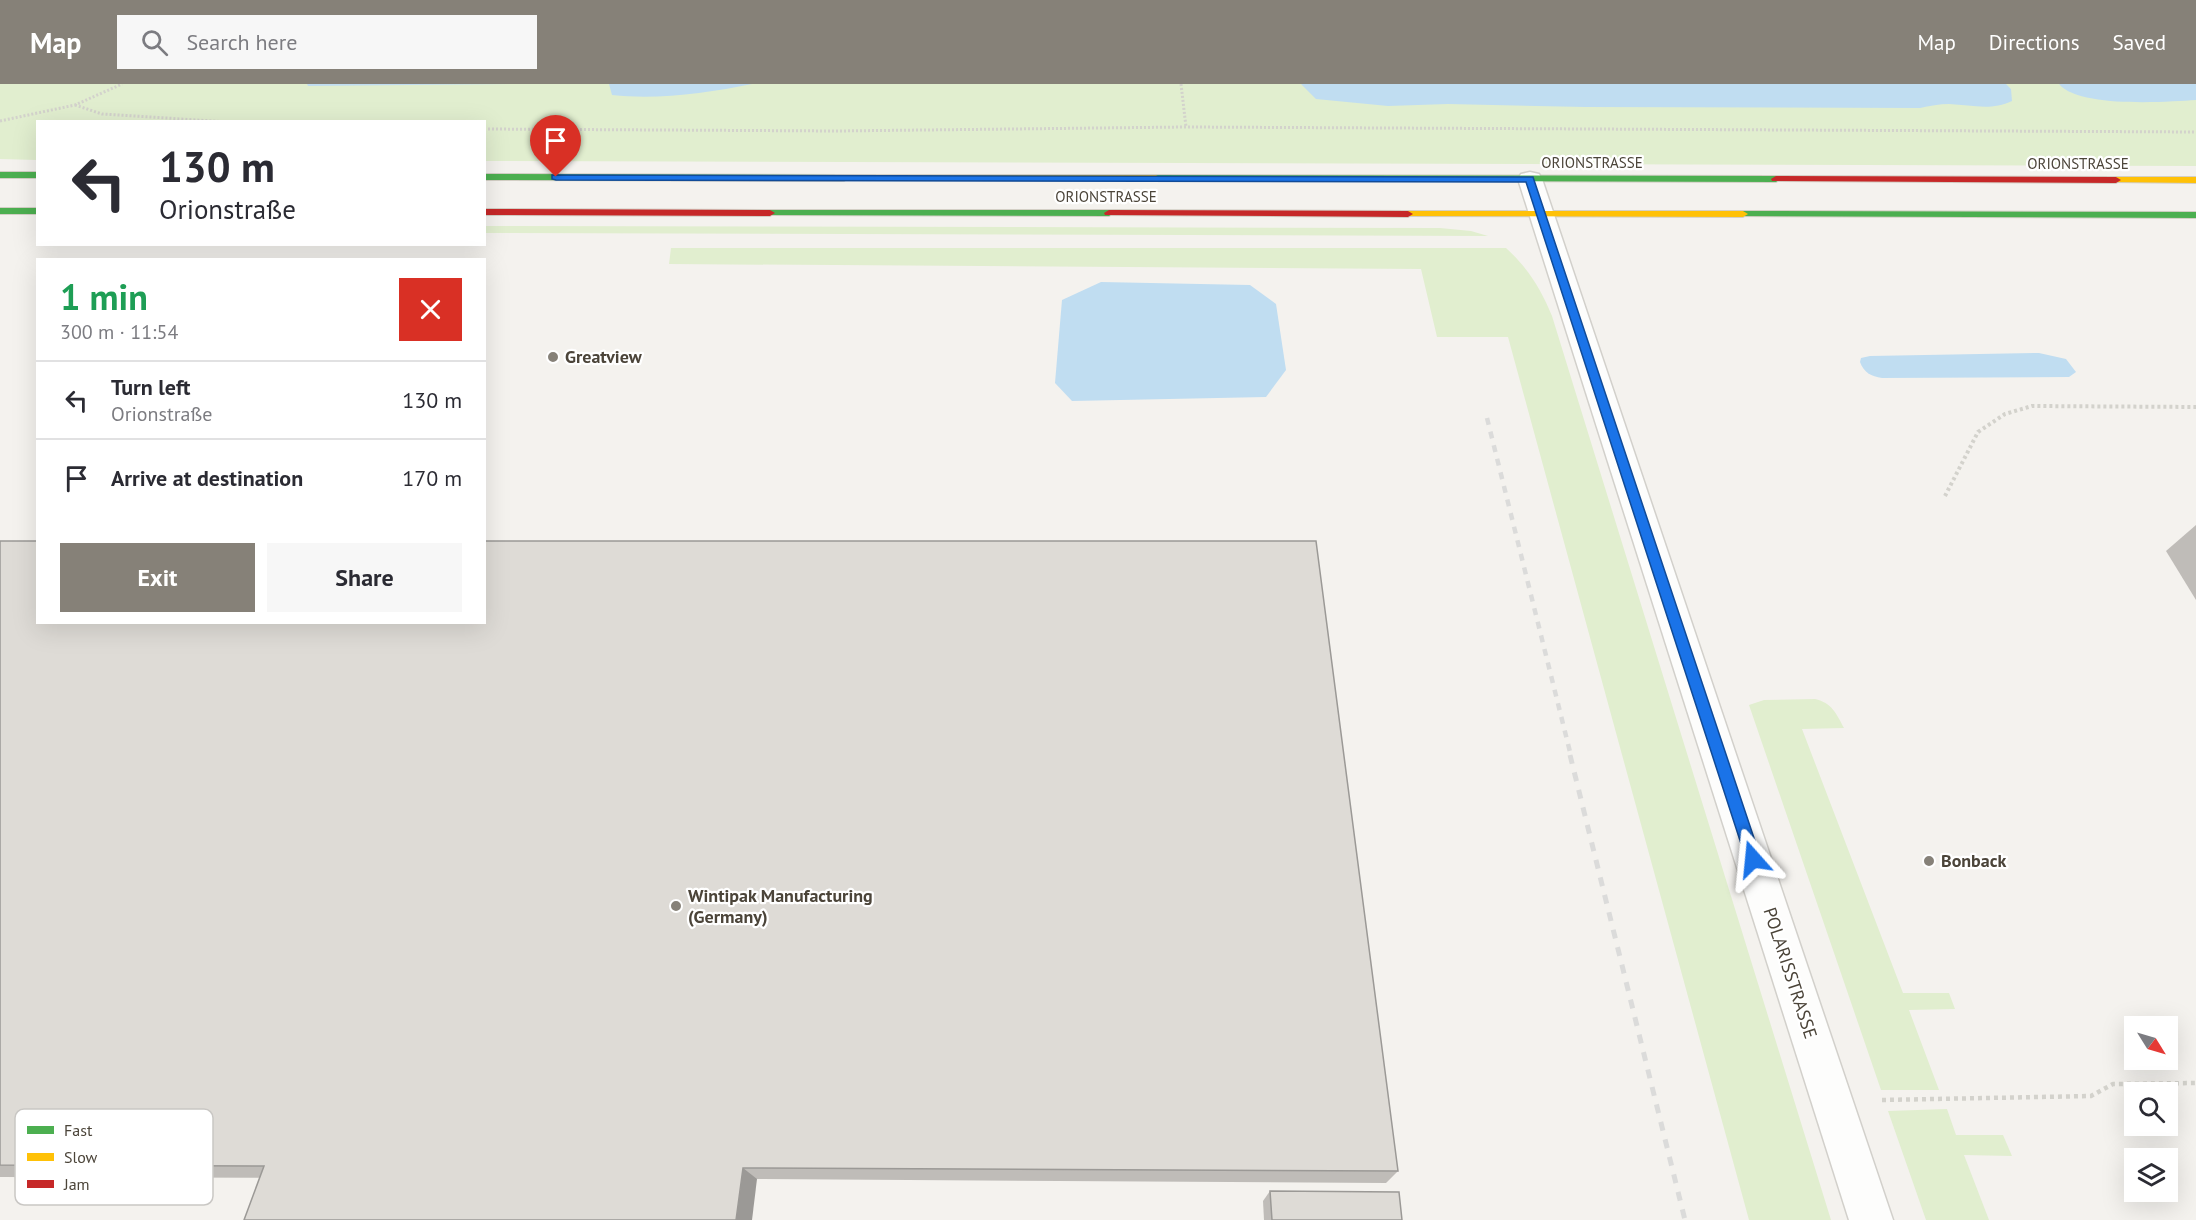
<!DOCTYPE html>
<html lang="en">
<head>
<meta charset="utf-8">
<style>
  :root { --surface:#fff; --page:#f7f7f7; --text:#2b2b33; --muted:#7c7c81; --line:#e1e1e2; --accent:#868178 }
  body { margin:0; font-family:"PT Sans",sans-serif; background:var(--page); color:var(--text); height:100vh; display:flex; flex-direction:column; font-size:22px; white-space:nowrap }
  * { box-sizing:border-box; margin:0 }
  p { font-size:20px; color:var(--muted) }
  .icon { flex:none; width:33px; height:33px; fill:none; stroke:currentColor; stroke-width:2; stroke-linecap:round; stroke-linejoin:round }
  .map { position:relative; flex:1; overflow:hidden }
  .sheet { position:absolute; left:36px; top:174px; width:450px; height:366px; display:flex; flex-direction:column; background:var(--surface); border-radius:0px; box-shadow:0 6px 24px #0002 }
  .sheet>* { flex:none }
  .top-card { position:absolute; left:36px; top:36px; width:450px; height:126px; border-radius:0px; box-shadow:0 6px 24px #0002; background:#fff; color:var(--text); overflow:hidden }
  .needle { width:39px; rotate:127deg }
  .fabs { position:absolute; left:2124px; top:932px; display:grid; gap:12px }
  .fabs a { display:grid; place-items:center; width:54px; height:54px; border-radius:0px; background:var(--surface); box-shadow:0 6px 24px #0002; font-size:30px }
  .pin { position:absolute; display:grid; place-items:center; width:51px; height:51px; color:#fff; margin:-62px -26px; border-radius:50% 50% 50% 0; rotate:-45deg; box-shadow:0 0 6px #0007 }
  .pin .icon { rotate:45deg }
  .me { position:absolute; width:66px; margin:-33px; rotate:342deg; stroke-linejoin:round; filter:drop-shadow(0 0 4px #0008) }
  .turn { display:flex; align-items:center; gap:21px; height:126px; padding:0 24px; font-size:27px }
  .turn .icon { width:78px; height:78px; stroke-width:2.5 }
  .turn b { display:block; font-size:42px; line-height:51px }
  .round { display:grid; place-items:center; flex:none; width:63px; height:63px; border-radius:0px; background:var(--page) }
  .head { display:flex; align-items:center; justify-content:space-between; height:102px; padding:0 24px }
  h1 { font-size:36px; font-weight:800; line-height:45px; color:#1e9e55 }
  .action { display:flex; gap:12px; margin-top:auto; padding:12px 24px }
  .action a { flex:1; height:69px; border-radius:0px; background:var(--accent); color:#fff; font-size:24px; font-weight:800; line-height:69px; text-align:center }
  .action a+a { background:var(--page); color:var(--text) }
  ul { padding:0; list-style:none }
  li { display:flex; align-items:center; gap:18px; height:78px; padding:0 24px; border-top:2px solid var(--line) }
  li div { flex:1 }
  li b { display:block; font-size:22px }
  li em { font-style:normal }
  header { display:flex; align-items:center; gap:36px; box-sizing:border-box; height:84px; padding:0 30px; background:var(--accent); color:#fff }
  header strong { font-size:28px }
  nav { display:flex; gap:33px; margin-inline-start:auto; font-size:21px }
  .search { width:420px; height:54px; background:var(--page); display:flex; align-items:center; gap:15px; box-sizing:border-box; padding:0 21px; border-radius:0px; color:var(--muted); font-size:22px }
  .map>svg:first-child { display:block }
  .green { fill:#e1eecf }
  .water { fill:#c0ddf1 }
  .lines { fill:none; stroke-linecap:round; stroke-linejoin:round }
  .street-casing { stroke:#d2d0cb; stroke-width:3 }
  .fast-casing { stroke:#d3cfc5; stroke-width:2 }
  .slow-casing { stroke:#d3cfc5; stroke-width:2 }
  .jam-casing { stroke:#d3cfc5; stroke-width:2 }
  .path-far2 { stroke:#d3d2cc; stroke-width:3; stroke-dasharray:2 2; stroke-linecap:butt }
  .path-far1 { stroke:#d3d2cc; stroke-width:4; stroke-dasharray:3 3; stroke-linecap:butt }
  .path { stroke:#d3d2cc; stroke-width:4.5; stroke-dasharray:4 4; stroke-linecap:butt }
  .street { fill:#fdfdfc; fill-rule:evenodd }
  .fast { fill:#4caf50; fill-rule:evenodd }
  .slow { fill:#ffc107; fill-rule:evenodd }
  .jam { fill:#c62828; fill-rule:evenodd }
  .rail-far1 { stroke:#dbdbda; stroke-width:4.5; stroke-dasharray:7 7; stroke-linecap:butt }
  .rail { stroke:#dbdbda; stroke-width:5; stroke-dasharray:9 9; stroke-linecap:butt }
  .wall { fill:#bfbcb8 }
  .shaded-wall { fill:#9b9996 }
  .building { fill:#dedbd6; stroke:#9b9996; stroke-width:1.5 }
  .route { fill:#1a73e8; stroke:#114b97; stroke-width:1.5 }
  .poi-dot { fill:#868178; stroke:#fff; stroke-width:2 }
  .labels { text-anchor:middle; stroke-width:4.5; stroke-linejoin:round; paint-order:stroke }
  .far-street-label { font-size:15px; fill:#4b4439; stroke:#fff }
  .poi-label { font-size:18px; font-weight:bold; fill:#4b4439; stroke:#fff; text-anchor:start }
  .street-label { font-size:18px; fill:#4b4439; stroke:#fff }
  .key { fill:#fff; stroke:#c9c7c4; stroke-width:1.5 }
  .key-label { font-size:16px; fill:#4b4439 }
</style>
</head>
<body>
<header>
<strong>Map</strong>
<div class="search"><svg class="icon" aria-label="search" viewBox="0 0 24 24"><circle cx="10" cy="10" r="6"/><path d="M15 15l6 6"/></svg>Search here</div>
<nav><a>Map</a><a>Directions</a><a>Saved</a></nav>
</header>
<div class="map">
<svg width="2196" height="1136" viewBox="0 0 2196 1136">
  <rect width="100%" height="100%" fill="#f4f2ee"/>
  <g class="green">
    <path d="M0 0H2196V82L485 77 484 38H38L37 76 0 75Z"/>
    <path d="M485 142 1440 144 1471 147 1488 152 485 149Z"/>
    <path d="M671 164H1506C1528 184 1541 205 1552 232L1831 1136H1749L1508 253H1437L1421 185 669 180Z"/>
    <path d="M1815 615C1832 619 1836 629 1844 644L1802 645 1903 909H1949L1955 925 1909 926 1939 1006H1881L1749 621 1764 616Z"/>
    <path d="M1947 1025 1956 1051H2003L2012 1072 1964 1071 1989 1136H1926L1888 1027Z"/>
  </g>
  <g class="water">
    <path d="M307 0H511L308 2Z"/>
    <path d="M609 0H752C708 9 657 16 612 11Z"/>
    <path d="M1301 0H2006L2011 5 2012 17C1991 27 1972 21 1949 20 1940 20 1929 22 1920 24L1585 23 1448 20 1388 22 1316 15Z"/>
    <path d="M2059 0H2196V16C2165 18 2079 24 2059 0Z"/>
    <path d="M1101 198 1250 201 1276 220 1286 286 1266 313 1072 317 1055 299 1062 216Z"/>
    <path d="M2039 269 2066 275 2076 288 2069 293 1882 294C1871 292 1864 289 1860 278L1861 274 1870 272Z"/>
  </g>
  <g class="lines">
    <g class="street-casing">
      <path id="street" d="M1530 88 1539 90 1542 95 1893 1136H1849L1518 95 1521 90Z"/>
    </g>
    <g class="fast-casing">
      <g id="fast">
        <rect x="0" y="88" width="38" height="6"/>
        <path d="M484 90 844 91 849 94 844 97 484 96Z"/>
        <path d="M1156 91 1776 92 1781 95 1776 98 1152 96 1151 94Z"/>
        <rect x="0" y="124" width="38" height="6"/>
        <path d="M770 126H1109L1114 129 1109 132 766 131V127Z"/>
        <path d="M1743 127 2196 128V134L1739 132V128Z"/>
      </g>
    </g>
    <g class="slow-casing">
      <g id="slow">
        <path d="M844 91H1156L1161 94 1156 97 840 96 839 94Z"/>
        <path d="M2116 93H2196V99L2112 98 2111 96Z"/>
        <path d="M1408 127H1743L1748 130 1743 133 1404 132 1403 130Z"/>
      </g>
    </g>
    <g class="jam-casing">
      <g id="jam">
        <path d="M1776 92 2116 93 2121 96 2116 99 1772 97 1771 95Z"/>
        <path d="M484 125 770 126 775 129 770 132 484 131Z"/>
        <path d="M1109 126 1408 127 1413 130 1408 133 1105 131 1104 129Z"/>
      </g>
    </g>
    <g class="path-far2">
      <path d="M1181 0 1186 43"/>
      <path d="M75 21 102 30 229 38"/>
      <path d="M0 37 75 21 122 0"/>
      <path d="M484 45 837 47 1186 43 2196 48"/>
    </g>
    <path class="path-far1" d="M1945 412 1978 348 2005 330 2032 322 2196 323"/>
    <path class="path" d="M1882 1016 2091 1012 2113 1000 2196 999"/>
    <use href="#street" class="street"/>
    <use href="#fast" class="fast"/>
    <use href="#slow" class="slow"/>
    <use href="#jam" class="jam"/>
    <path class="rail-far1" d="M1487 334 1571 672"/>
    <path class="rail" d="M1570 671 1685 1136"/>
  </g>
  <g class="wall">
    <path d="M2196 441V516L2166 467Z"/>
    <path d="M0 457 1398 1087 1386 1099 757 1095 0 1093Z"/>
    <path d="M1270 1107 1402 1136H1264L1263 1117Z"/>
  </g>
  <path class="shaded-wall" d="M743 1084 757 1095 752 1136H736Z"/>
  <g class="building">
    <path d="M0 457H38V538H484V457H1316L1398 1087 743 1084 736 1136H244L264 1082 0 1081Z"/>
    <path d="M1270 1107 1399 1108 1402 1136H1272Z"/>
  </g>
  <path class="route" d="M552 91 1533 93 1761 775 1759 780 1753 782 1748 780 1746 775 1526 98 556 96 552 95Z"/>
  <g class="poi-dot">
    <circle cx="553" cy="273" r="6"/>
    <circle cx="1929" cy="777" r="6"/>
    <circle cx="676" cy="822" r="6"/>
  </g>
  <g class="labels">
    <g class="far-street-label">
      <text x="1592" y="84">ORIONSTRASSE</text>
      <text x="2078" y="85">ORIONSTRASSE</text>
      <text x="1106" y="118">ORIONSTRASSE</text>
    </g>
    <g class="poi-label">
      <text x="565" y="279">Greatview</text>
      <text x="1941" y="783">Bonback</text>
      <text x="688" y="818">Wintipak Manufacturing<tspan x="688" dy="21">(Germany)</tspan></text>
    </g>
    <g class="street-label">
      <text transform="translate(1790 889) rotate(72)" y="6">POLARISSTRASSE</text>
    </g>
  </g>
  <rect x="15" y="1025" width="198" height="96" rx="9" class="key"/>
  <rect x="27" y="1042" width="27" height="8" fill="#4caf50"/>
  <rect x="27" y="1069" width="27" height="8" fill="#ffc107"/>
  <rect x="27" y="1096" width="27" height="8" fill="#c62828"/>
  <g class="key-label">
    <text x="64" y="1052">Fast</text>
    <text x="64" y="1079">Slow</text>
    <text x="64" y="1106">Jam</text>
  </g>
</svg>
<div class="fabs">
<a><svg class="needle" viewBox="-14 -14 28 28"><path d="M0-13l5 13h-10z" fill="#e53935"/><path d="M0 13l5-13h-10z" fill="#7c7c81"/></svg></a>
<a><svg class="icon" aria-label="search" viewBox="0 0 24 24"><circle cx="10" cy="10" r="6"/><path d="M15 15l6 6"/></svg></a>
<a><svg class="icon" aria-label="layers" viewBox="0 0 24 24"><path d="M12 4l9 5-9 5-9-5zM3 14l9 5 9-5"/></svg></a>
</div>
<div class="pin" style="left:556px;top:93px;background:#d93025"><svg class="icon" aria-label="arrive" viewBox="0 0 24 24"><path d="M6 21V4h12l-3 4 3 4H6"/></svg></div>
<svg class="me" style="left:1753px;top:775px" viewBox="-20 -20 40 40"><path d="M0-17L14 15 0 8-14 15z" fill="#1a73e8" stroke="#fff" stroke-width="4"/></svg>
<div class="top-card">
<div class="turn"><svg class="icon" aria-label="left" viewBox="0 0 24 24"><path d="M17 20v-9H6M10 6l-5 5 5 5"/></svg><div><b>130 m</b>Orionstraße</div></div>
</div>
<section class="sheet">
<div class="head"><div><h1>1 min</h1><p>300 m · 11:54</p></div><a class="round" style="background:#d93025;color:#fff"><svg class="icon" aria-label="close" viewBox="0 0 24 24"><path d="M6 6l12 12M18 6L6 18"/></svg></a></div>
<ul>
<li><svg class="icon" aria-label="left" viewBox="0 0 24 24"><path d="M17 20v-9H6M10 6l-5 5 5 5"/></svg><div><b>Turn left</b><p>Orionstraße</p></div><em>130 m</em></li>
<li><svg class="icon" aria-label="arrive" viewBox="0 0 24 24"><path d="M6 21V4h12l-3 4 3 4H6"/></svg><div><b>Arrive at destination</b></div><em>170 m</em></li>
</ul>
<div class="action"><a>Exit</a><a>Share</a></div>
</section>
</div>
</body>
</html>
